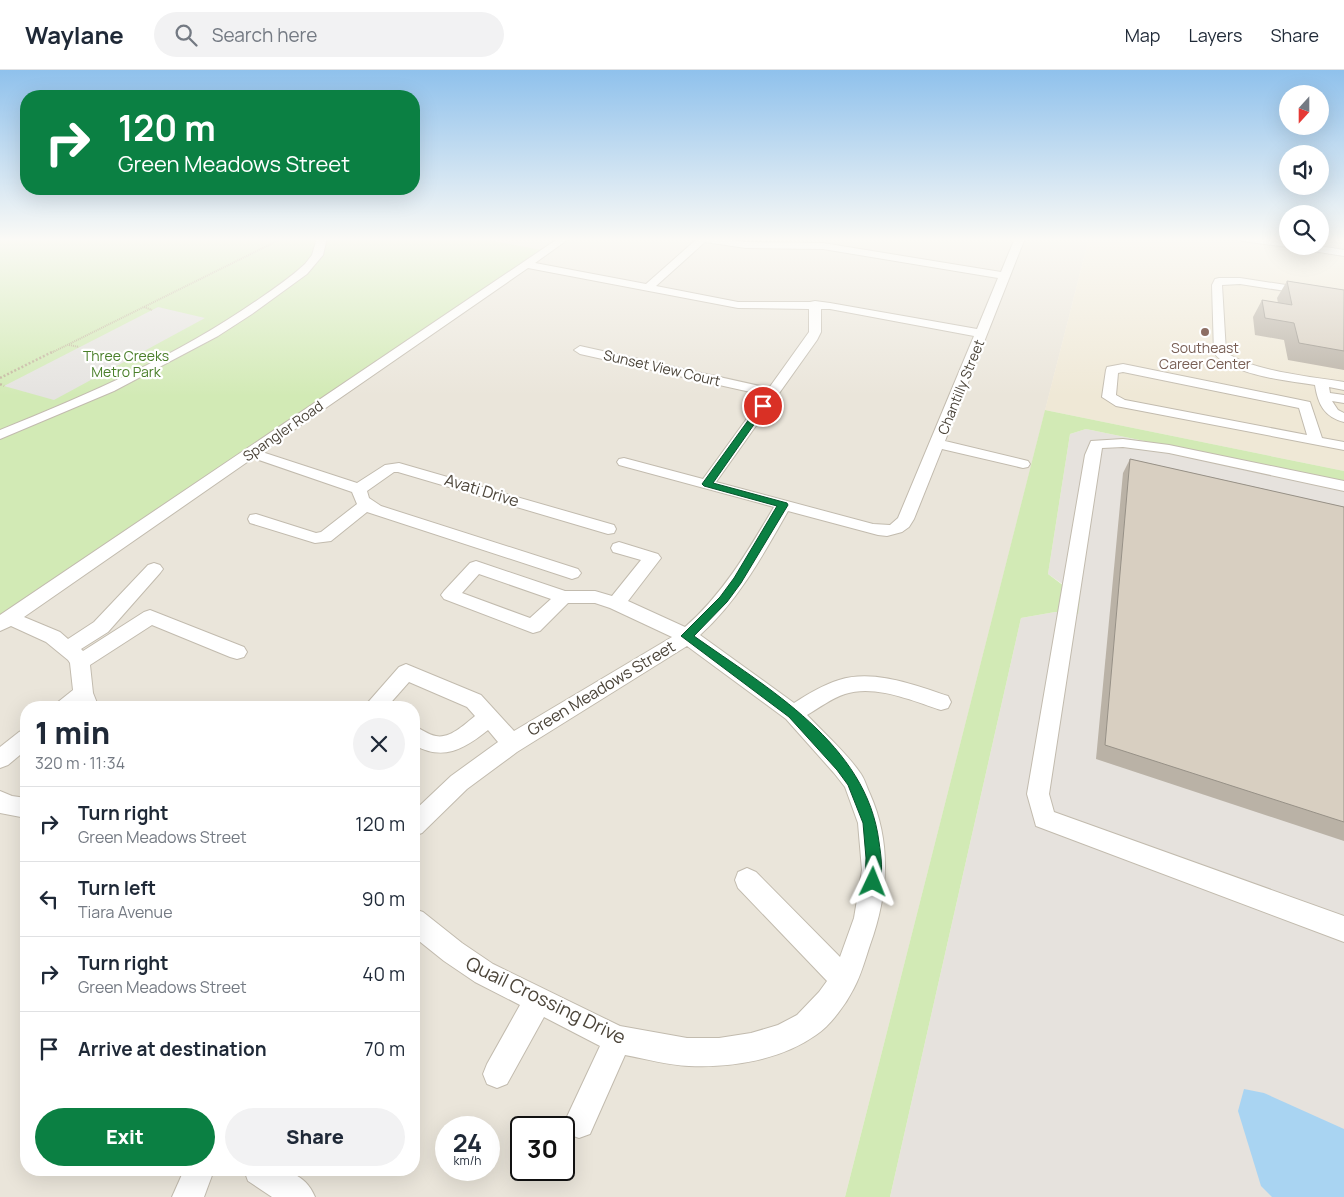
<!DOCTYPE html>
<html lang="en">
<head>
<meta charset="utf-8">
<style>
  :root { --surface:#fff; --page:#f2f2f3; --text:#1f2937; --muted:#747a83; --line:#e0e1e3; --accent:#0b8043 }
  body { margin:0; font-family:Manrope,sans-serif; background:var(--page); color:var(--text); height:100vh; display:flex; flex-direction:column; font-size:19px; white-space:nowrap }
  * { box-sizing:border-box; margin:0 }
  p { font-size:16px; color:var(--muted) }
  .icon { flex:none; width:28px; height:28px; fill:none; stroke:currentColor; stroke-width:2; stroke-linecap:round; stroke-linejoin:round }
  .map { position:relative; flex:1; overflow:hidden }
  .drawer { position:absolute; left:20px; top:631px; width:400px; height:475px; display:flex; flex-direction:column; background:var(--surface); border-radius:20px; box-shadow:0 5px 20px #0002 }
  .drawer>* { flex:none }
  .top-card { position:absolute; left:20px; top:20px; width:400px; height:105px; border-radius:20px; box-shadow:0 5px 20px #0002; background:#0b8043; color:#fff; overflow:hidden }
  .needle { width:32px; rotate:201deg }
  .fabs { position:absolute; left:1279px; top:15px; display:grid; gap:10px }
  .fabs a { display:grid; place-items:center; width:50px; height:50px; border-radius:50%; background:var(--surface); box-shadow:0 5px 20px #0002; font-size:25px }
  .speed { position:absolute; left:435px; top:1046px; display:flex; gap:10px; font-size:25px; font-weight:700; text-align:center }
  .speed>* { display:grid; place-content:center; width:65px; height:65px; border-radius:50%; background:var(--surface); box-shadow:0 5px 20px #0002; line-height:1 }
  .speed small { font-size:12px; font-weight:400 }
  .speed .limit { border:2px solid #111; border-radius:8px; background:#fff; color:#111 }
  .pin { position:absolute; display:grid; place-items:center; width:42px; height:42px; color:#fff; margin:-21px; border:2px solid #fff; border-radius:50%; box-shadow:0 1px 5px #0007 }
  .me { position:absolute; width:55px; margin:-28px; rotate:2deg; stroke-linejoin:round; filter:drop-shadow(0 0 4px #0008) }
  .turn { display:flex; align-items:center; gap:18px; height:105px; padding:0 15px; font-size:22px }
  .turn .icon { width:65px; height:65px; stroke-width:2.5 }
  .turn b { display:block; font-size:35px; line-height:42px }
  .round { display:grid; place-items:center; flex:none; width:52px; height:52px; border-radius:26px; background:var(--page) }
  .summary { display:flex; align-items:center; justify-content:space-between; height:85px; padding:0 15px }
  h1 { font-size:30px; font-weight:800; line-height:38px }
  .button { display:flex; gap:10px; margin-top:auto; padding:10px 15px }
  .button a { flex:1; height:58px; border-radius:30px; background:var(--accent); color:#fff; font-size:20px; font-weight:800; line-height:58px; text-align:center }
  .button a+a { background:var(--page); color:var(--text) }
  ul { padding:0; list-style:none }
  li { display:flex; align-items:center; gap:15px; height:75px; padding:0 15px; border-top:1px solid var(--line) }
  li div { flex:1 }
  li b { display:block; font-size:19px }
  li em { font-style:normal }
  header { display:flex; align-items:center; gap:30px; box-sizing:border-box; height:70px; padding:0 25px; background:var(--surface); border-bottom:1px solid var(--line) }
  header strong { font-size:24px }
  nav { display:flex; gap:28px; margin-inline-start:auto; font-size:18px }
  .search { width:350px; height:45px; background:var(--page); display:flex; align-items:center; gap:12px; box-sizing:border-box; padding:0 18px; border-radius:28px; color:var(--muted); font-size:19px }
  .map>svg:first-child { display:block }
  .residential { fill:#eae5da; fill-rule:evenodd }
  .industrial { fill:#e6e2dd }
  .education { fill:#efe8d6 }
  .green { fill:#d2eab5 }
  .parking { fill:#e5e3e0 }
  .water { fill:#a9d4f2 }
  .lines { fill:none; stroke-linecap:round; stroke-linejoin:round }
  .minor-casing { stroke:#c2bbae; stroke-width:2 }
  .path-far1 { stroke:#c4b79f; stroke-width:2; stroke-dasharray:1 1; stroke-linecap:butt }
  .path { stroke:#c4b79f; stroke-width:2.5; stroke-dasharray:2 2; stroke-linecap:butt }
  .minor { fill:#fff; fill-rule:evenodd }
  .wall { fill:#bab2a6 }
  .building { fill:#d8cfc1; stroke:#979187 }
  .route { fill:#0b8043; stroke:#07532c }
  .education-dot { fill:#8d6e63; stroke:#fff; stroke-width:2 }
  .labels { text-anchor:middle; stroke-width:4.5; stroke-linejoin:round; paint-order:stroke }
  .far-education-label { font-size:14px; fill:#785e54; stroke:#fff }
  .far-park-label { font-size:14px; fill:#4a7f2a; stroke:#fff }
  .far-street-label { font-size:14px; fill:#4b4439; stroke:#fff }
  .street-label { font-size:16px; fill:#4b4439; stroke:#fff }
  .near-street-label { font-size:19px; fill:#4b4439; stroke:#fff }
</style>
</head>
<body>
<header>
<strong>Waylane</strong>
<div class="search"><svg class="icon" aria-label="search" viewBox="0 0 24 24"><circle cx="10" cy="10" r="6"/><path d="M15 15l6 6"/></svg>Search here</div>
<nav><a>Map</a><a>Layers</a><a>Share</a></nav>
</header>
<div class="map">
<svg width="1344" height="1127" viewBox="0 0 1344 1127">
  <rect width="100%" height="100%" fill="#f6f3ec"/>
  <g class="residential">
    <path d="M480 168H1089L845 1127H0V546L541 181ZM26 638H414V1100H26ZM446 1058H489V1100H446ZM521 1058H564V1100H521Z"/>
    <path d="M1229 168H1287L1288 176H1320V168H1344V185Z"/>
  </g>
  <path class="industrial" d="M1086 359 1344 412V1127H890L1021 548 1055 542 1078 544 1074 522 1048 504 1070 364Z"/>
  <path class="education" d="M1089 168H1229L1344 185V401L1045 340Z"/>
  <g class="green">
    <path d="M0 168H480L541 180 0 546Z"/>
    <path d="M1045 340 1344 401V412L1086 359 1070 364 1048 504 1080 528 1078 544 1055 542 1021 548 890 1127H845Z"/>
  </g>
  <path class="parking" d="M158 237 205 248 54 330 4 316Z"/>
  <path class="water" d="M1244 1019 1264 1023 1344 1059V1127H1272L1261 1116 1238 1041Z"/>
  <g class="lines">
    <g class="minor-casing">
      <g id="minor">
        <path d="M317 168H327L323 185 307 204 252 244 218 266 114 321 0 369V360C90 324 179 285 259 229 275 218 291 207 305 194L312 185Z"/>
        <path d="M559 168H570L535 193 646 214 698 168H717L746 172 823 173 1001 202 1015 168H1025L945 371 1028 391 1030 394 1028 397 1023 398 942 379 914 449 909 457 902 462 887 466 878 465 788 441C763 485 738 531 700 565L794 633C808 624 823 615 839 610 874 599 914 615 948 626L951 632 948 638 941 640C913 631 875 614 845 624 832 628 819 638 807 645 825 664 846 682 861 704 865 710 867 718 870 724 892 774 888 825 870 875 865 890 861 905 854 918 846 934 831 955 816 965 781 990 731 998 689 996 668 995 646 989 625 985L590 1064 579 1068 568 1064 564 1053 600 976 544 947 507 1014 497 1018 487 1014 483 1004 487 994 520 935 475 912 444 891 414 867V839L423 842 462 873 493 894 620 956 687 968H719L751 963 778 955 797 945 819 922 827 911 738 818 735 810 738 802 747 798 756 802 840 887 854 848 862 800 858 753 845 717 834 703 786 649 687 576 517 682 467 719 422 763 414 766V741L451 706 498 672 488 660C463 680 443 691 414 675V656C421 659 429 665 436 666 450 669 465 654 475 646L467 637 409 612 386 638H363L399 597 406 594 481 625 514 661 672 567 610 538 595 533H568L540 561 533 563 444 529 441 525 444 521 470 493 476 491 565 521H595L612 526 641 490 613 482 611 478 613 474 619 472 658 484 661 488 628 531 685 557C723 524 748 481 774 437L619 395 617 392 619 389 624 388 703 409 764 325 580 284 574 280 580 276 769 318 809 262V239L738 238 528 198 262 382 357 413 385 395 399 393 614 455 616 459 614 463 608 464 398 402H394L367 421 369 428 381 436 578 499 581 503 578 507 572 509 566 507 367 442 331 471 315 473 250 453 248 449 250 445 256 444 316 463 321 462 357 434 352 422 253 388 24 547 60 562 68 569 94 552 148 495 154 493 160 495 163 499 160 503 108 562 81 579 83 581 144 542 150 540 244 577 247 582 244 587 237 589 230 587 152 555 90 595 93 623 99 638H55L58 632 73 620 70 593 68 590 46 572 11 556 0 561V545ZM705 172 746 178 823 179 998 208 977 259 830 233 815 231 810 232H738L656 216ZM821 239H830L974 266 898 448 890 455 873 454 716 412 817 270 821 262ZM479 504 551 529 530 548 462 523Z"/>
        <path d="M1237 168H1264L1288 171V176H1291L1288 177 1242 171Z"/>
        <path d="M1295 176H1320L1344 180V186L1300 179Z"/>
        <path d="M1219 208H1240L1344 224V230L1240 214 1222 215 1226 282C1250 301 1313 307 1344 312V320L1329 317 1330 323 1344 325V333L1332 331 1338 340 1344 343V352C1324 347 1318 334 1315 315 1288 311 1231 305 1214 283L1212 215 1215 209Z"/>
        <path d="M1123 294 1310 332 1322 368 1344 372V380L1116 336 1102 327 1106 300 1107 297ZM1123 302 1299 338 1307 365 1125 330 1116 325 1118 303Z"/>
        <path d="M1123 369 1169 375 1344 411V421L1169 383 1123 377 1102 378 1049 724 1054 742 1344 846V872L1036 756 1027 724 1085 385 1091 371Z"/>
        <path d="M26 659V680L8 695 0 698V677L19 662Z"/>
        <path d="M0 721 12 726 26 728V748L0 743Z"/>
        <path d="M184 1100H214L204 1127H172Z"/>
        <path d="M244 1100C272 1100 302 1095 315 1127H272L248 1111Z"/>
      </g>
    </g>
    <g class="path-far1">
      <path d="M144 237 152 240"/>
      <path d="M69 275 79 277"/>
      <path d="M51 283 283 168"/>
    </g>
    <g class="path">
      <path d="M0 308 54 281"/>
      <path d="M0 314 4 316"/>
    </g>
    <use href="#minor" class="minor"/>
  </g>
  <g class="wall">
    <path d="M1287 211 1344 220V300L1288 290 1284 270 1255 265 1253 247 1262 230 1278 233 1277 228Z"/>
    <path d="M1130 389 1344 437V771L1096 689 1123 403Z"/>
  </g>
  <g class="building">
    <path d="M1287 211 1344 220V281L1299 273 1294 253 1265 248 1262 230 1292 235Z"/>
    <path d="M1130 389 1344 437V752L1105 675Z"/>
  </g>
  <linearGradient id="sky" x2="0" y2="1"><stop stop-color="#8fc1ec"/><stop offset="0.52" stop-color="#fbfaf6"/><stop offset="1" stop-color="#fbfaf6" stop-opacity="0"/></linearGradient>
  <rect width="1344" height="326" fill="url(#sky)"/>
  <path class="route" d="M760 334 767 336 713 413 787 433 788 435 741 513 727 532 694 566C767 618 867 674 879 772 881 786 884 804 878 817L873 820 868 817 865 812 866 788 863 753 848 715 837 700 789 647 681 566 720 527 734 508 777 436 704 416 702 414Z"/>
  <circle class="education-dot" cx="1205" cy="262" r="5"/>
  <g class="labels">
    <g class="far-education-label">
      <text x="1205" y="283">Southeast<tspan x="1205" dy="16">Career Center</tspan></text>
    </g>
    <g class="far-park-label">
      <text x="126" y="291">Three Creeks<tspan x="126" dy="16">Metro Park</tspan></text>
    </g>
    <g class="far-street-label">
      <text transform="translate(662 298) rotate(13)" y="5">Sunset View Court</text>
      <text transform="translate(961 317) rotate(-68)" y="5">Chantilly Street</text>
      <text transform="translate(283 361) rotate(-35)" y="5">Spangler Road</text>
    </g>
    <g class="street-label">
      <text transform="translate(482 420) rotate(17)" y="6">Avati Drive</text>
      <text transform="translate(601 618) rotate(-31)" y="6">Green Meadows Street</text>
    </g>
    <g class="near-street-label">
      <text transform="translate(546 930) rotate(26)" y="7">Quail Crossing Drive</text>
    </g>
  </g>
</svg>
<div class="fabs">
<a><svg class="needle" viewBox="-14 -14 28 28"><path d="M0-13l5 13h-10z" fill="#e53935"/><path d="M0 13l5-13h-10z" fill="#747a83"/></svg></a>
<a><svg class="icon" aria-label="sound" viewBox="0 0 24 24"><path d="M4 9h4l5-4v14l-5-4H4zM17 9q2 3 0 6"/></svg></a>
<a><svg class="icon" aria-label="search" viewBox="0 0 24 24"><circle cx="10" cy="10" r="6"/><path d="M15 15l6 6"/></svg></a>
</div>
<div class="speed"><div>24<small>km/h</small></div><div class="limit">30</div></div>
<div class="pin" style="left:763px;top:336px;background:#d93025"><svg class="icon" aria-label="arrive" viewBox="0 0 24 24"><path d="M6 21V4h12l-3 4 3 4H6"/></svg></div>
<svg class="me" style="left:873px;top:812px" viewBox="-20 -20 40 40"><path d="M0-17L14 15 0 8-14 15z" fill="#0b8043" stroke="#fff" stroke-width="4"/></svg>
<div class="top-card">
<div class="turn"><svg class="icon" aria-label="right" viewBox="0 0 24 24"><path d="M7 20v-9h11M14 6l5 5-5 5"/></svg><div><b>120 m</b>Green Meadows Street</div></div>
</div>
<section class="drawer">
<div class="summary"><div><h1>1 min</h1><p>320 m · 11:34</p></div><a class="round"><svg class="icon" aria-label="close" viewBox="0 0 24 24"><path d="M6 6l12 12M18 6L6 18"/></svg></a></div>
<ul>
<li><svg class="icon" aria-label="right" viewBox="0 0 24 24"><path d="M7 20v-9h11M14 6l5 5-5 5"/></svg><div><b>Turn right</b><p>Green Meadows Street</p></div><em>120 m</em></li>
<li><svg class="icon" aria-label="left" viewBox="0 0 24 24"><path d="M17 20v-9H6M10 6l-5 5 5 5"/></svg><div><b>Turn left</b><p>Tiara Avenue</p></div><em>90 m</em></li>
<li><svg class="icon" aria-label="right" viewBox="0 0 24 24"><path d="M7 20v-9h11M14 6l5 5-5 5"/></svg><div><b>Turn right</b><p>Green Meadows Street</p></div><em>40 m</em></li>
<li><svg class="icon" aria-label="arrive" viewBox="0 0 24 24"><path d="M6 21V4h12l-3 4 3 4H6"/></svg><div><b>Arrive at destination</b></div><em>70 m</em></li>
</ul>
<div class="button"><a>Exit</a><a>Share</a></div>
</section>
</div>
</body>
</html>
